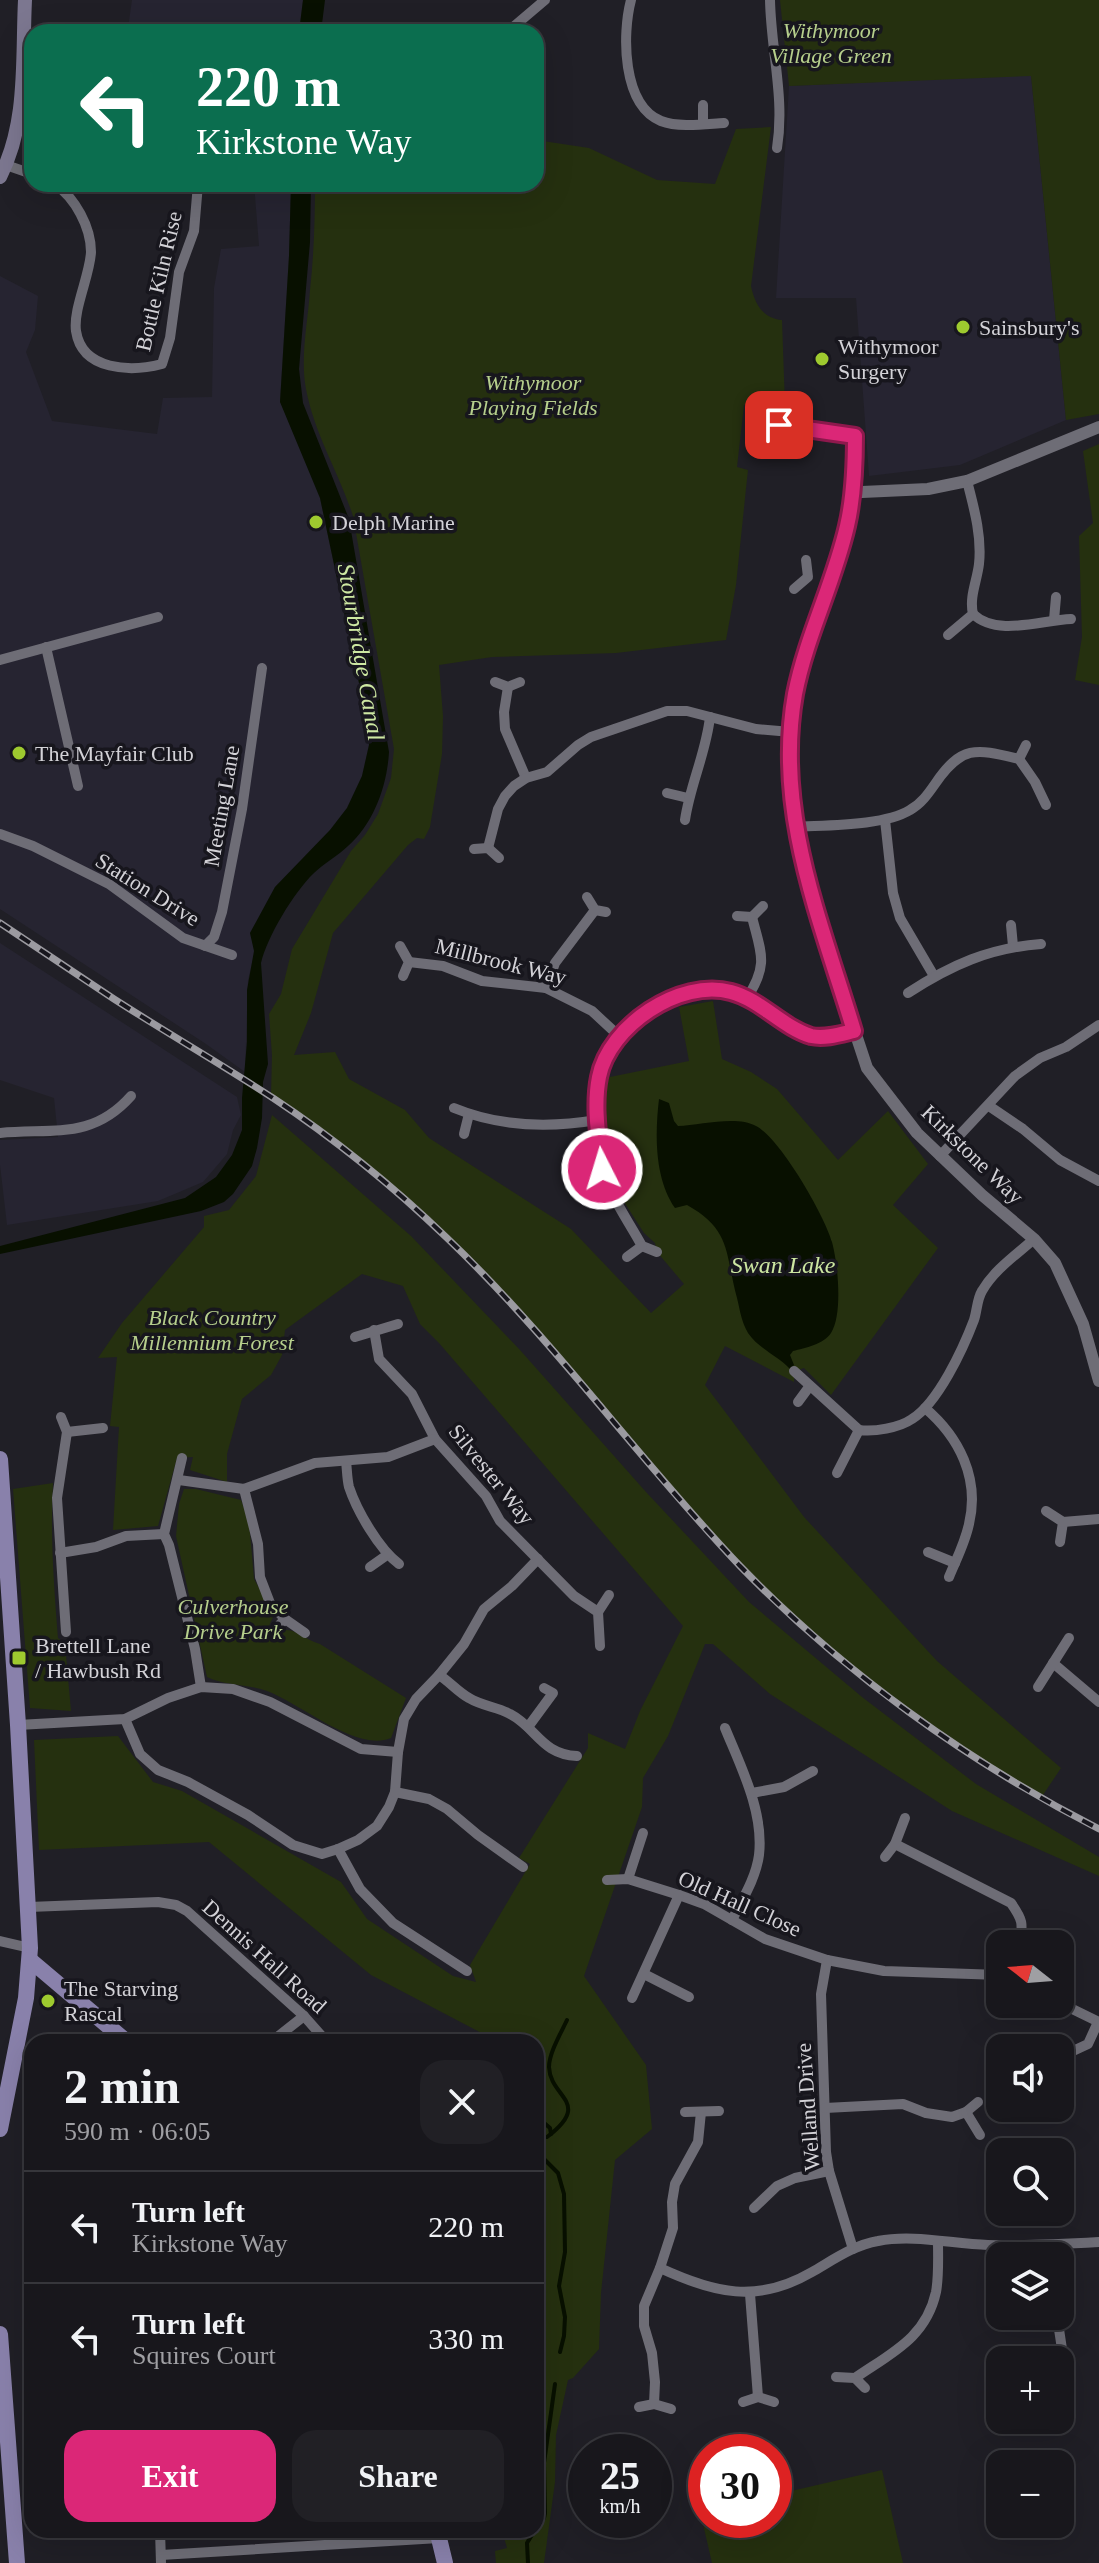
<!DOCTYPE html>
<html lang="en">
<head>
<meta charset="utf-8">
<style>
  :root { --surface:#18171c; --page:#212025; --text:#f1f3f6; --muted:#9f9fa3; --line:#36363b; --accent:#db2777 }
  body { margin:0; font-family:Georgia,serif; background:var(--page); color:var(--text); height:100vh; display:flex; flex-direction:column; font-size:30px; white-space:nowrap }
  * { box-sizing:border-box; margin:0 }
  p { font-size:26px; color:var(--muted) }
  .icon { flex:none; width:44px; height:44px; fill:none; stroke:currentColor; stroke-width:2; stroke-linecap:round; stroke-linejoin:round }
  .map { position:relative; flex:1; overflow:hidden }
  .drawer { position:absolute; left:24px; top:2034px; width:520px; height:504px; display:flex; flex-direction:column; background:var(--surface); border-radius:24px; box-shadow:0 8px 32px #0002,0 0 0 2px var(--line) }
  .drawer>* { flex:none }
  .hud { position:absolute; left:24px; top:24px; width:520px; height:168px; border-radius:24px; box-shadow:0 8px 32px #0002,0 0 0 2px var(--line); background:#0b6e4f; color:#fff; overflow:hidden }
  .needle { width:52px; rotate:287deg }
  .buttons { position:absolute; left:986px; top:1930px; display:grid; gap:16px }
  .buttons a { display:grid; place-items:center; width:88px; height:88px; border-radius:16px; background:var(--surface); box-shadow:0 8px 32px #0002,0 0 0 2px var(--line); font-size:40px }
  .speed { position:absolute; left:568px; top:2434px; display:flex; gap:16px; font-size:40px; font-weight:700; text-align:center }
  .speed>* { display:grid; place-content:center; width:104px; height:104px; border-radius:50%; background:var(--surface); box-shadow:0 8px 32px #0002,0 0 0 2px var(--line); line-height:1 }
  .speed small { font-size:20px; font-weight:400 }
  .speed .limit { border:12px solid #d22; background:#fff; color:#111 }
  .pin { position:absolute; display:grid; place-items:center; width:68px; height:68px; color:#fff; margin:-34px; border-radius:16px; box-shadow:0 4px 12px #0006 }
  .me { position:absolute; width:88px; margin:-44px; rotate:355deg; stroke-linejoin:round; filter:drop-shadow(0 0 6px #0008) }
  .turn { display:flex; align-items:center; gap:28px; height:168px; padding:0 40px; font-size:36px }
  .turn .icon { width:104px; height:104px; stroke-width:2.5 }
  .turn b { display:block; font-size:56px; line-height:68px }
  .round { display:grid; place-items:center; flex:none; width:84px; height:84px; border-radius:24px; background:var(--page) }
  .headline { display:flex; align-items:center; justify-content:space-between; height:136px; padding:0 40px }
  h1 { font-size:48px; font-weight:600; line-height:60px }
  .button { display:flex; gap:16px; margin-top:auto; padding:16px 40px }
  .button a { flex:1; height:92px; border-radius:24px; background:var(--accent); color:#fff; font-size:32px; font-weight:600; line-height:92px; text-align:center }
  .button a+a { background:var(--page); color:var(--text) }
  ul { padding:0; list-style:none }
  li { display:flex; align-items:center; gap:24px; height:112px; padding:0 40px; border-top:2px solid var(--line) }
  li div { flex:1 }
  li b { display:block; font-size:30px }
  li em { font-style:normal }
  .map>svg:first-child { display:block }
  .built { fill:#262431 }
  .green { fill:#25300f }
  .water { fill:#081000 }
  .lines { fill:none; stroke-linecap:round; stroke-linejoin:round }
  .stream { stroke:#081000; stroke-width:4 }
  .minor { stroke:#6e6d76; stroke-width:10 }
  .tertiary { stroke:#6e6d76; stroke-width:12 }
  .secondary { stroke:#7c7790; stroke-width:14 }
  .primary { stroke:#8981ab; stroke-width:16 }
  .rail-casing { stroke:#9b9aa0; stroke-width:7 }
  .rail { stroke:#17161d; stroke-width:4; stroke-dasharray:12; stroke-linecap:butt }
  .route-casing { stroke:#8e194d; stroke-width:20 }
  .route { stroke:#db2777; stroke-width:14 }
  .poi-dot { fill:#9eca2f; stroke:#17161d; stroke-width:3 }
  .labels { text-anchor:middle; stroke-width:7; stroke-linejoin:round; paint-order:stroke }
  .park-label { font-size:22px; font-style:italic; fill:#b6cf8c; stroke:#17161d }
  .street-label { font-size:22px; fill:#d3d2d7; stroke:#17161d }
  .poi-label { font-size:22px; fill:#d3d2d7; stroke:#17161d; text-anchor:start }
  .water-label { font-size:24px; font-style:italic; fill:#cde7a2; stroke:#17161d }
</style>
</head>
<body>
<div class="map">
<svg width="1099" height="2563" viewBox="0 0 1099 2563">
  <rect width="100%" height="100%" fill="#201f26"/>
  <g class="built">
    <path d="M132 0H303L299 32H183L128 28Z"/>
    <path d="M1031 75 1066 420 960 465 869 476 856 298H776L789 86Z"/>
    <path d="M254 184H291L289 256 280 401 320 498 367 721 369 745 362 776 347 808 330 830 275 887 250 933 255 951 248 980 245 1072 206 1044 0 909V276L38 296 35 330 26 352 52 421 157 434 163 398 212 397 214 288 221 249 259 246Z"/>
    <path d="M0 943 237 1097 241 1115 233 1130 227 1154 203 1182 158 1201 7 1225 0 1165V1140L58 1137 54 1098 0 1080Z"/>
  </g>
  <g class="green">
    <path d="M780 0H1099V414L1066 420 1031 76 789 86Z"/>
    <path d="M771 127 751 286C755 305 763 318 782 320L785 406 744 405 737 467 748 470 747 479 736 585 726 640 616 653 492 657 439 665 443 716 442 754 430 827 424 839 417 838 408 845 333 933 311 1013 294 1055 335 1052 349 1079 405 1110 429 1138 571 1229 651 1313 684 1284 657 1252 655 1243 644 1233 619 1194 603 1128 605 1078 689 1061 679 1007 713 1001 722 1059 751 1072 777 1089 838 1160 888 1111 928 1164 893 1205 938 1248 831 1395 804 1368 794 1371V1382L725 1346 705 1385 804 1517 937 1661 1061 1768 1041 1798C946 1736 854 1673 771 1595 684 1512 607 1415 527 1325 506 1301 486 1275 463 1252 406 1193 338 1143 271 1096L272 1055 269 1014 281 994 292 949 351 851 365 835 378 814 391 778 394 749 353 516C339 473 314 433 306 389 300 357 308 322 310 290 314 254 315 219 315 184H536V140L589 148 657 180 715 184 736 129Z"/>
    <path d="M1099 444V685L1075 680 1082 637 1079 536 1093 523 1083 451Z"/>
    <path d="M272 1115 411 1236 520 1350 646 1492 749 1602 862 1697 976 1784 1099 1857V1876L952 1811 770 1694 713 1644H705L668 1736 643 1778 642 1807 584 1976 646 2065 652 2129 615 2160 601 2293 599 2349 573 2378 568 2380 556 2435 555 2482 544 2563H496L495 2551 507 2548 502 2530H536V2042H493L491 2038 371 1975 209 1842 39 1850 34 1740 118 1736 153 1782 182 1791 341 1882 367 1919 453 1976 476 1982 470 1965 530 1864 519 1858 588 1748V1733L625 1749 640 1711 683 1626 439 1343 420 1324 403 1286 362 1274 285 1330 282 1355 271 1375 242 1399 227 1454V1482L190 1470 193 1457 177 1458 158 1526 113 1530 119 1427 110 1426 117 1357 98 1358 122 1323 204 1227V1216L229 1210 256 1176Z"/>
    <path d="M53 1483C50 1534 54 1587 58 1638L65 1644 71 1711 30 1708 13 1489Z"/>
    <path d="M184 1489H196L241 1500 249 1522 254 1579 274 1615 268 1628C277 1632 287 1628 295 1632 304 1636 310 1641 320 1644L406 1698 391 1738C357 1753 300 1703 267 1691 248 1684 226 1686 207 1677L176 1536 179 1504Z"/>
    <path d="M882 2470 903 2563H712L700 2511 706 2510V2520H774V2495Z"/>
  </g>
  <g class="water">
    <path d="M303 0H325L321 32H299Z"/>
    <path d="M291 184H311L310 242 299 369 303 403 349 519 389 752C387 786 374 823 348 846 338 856 324 863 314 873 294 892 267 937 261 963L268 1064 263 1082 262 1118 257 1148 252 1166 233 1194 224 1202 201 1211 0 1254V1246L185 1198 216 1177 232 1155 242 1130V1098L247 1042V990L254 951 250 933 275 887 330 830 347 808 362 776 369 745 367 721 320 498 280 402 289 256Z"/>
    <path d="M659 1099 669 1103 674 1121 678 1126C700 1125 737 1115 756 1126 780 1138 825 1216 832 1242 838 1264 843 1314 831 1333 824 1344 805 1348 793 1351L790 1355 794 1365 790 1369C777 1355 759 1349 748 1333 741 1321 740 1310 737 1298 725 1254 732 1230 687 1205L675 1208C654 1178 655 1133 659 1099Z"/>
  </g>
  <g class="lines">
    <g class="stream">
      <path d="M536 2116 550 2128 551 2134"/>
      <path d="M547 2137C593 2102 550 2098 549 2067 549 2053 561 2033 567 2020"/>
      <path d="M540 2146 538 2153 558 2173 564 2194 565 2252 559 2286 565 2317 564 2336 560 2352"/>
      <path d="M536 2528 544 2518 545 2513 544 2463 555 2384"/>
      <path d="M528 2563 527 2543 535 2530"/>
    </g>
    <g class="minor">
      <path d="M631 0C622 34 622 105 661 121 679 128 706 124 724 123"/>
      <path d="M770 0C771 51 785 98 777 148"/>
      <path d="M495 32 512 28 545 0"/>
      <path d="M703 124V105"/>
      <path d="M6 165 32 174"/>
      <path d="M55 184C75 198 91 227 91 252 90 275 73 309 76 331 82 371 131 372 162 364L170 338 179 272 194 231 198 184"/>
      <path d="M806 407V429"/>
      <path d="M751 422 855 436"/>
      <path d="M794 589 808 577 806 560"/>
      <path d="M973 614C997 637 1041 620 1071 619"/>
      <path d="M1054 620 1056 597"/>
      <path d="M948 635 973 614C969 597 977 581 979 564 982 536 974 508 967 481"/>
      <path d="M46 647 78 786"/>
      <path d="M0 660 158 617"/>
      <path d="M495 682 508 687 520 682"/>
      <path d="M508 687 504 712 505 729 526 778"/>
      <path d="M1019 759 1026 745"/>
      <path d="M667 793 688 798"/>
      <path d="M685 820C690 785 706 753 710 717"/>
      <path d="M885 820 893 893 900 918 934 976"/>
      <path d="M795 827C826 825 884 826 910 810 921 804 928 794 935 784 962 744 977 749 1019 759L1035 782 1046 805"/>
      <path d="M0 834 33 846 109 884 183 938 232 955"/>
      <path d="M488 848 498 809 505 796 514 786 526 778 547 772 578 745 591 737 667 711H687L756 729 791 732"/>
      <path d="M474 849 488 848 499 858"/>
      <path d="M587 897 595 910 606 912"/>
      <path d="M737 916 752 917 763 906"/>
      <path d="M1011 925 1013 946"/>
      <path d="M205 946 214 937 222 912 242 809 262 668"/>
      <path d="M400 946 409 962 403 976"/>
      <path d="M409 962 443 966 482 981 546 988 592 1011 619 1036"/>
      <path d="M546 988 555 963 595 910"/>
      <path d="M908 993C951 965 989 948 1041 944"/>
      <path d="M747 998C769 964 761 953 752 917"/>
      <path d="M989 1106 1023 1129 1060 1160 1099 1181"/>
      <path d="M454 1108C500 1127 549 1128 597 1120"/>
      <path d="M0 1133C53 1128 92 1140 131 1096"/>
      <path d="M464 1134 469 1114"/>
      <path d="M940 1156 1015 1076 1040 1058 1066 1047 1099 1025"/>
      <path d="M657 1252 642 1246C629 1222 611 1197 602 1171 599 1160 600 1146 599 1134 593 1077 603 1034 658 1005 684 992 711 986 740 994L813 1036H831L854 1031"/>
      <path d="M627 1257 642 1246"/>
      <path d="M374 1330 379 1359 412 1394 435 1439 486 1496 500 1521 574 1596 598 1612 600 1646"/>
      <path d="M355 1337 398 1324"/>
      <path d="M794 1371 859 1430C874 1432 899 1428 912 1419 938 1403 963 1349 974 1320 977 1311 977 1299 982 1291 994 1270 1016 1255 1034 1239"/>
      <path d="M798 1402 809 1387"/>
      <path d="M925 1408C959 1437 980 1478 969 1524 965 1543 956 1560 949 1577"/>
      <path d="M61 1417 67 1432 57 1498 66 1632"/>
      <path d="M67 1432 103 1428"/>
      <path d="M182 1458 164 1534 169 1545 195 1649 201 1687"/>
      <path d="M346 1461C347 1469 347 1479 349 1487 357 1511 379 1549 399 1564"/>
      <path d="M837 1473 859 1430"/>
      <path d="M179 1480 244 1489 315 1463 388 1457 435 1439"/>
      <path d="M244 1489 258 1544 260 1577 270 1603 285 1619 305 1633"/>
      <path d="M1046 1511 1063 1522 1060 1542"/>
      <path d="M1063 1522 1099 1519"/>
      <path d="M928 1552 955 1563"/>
      <path d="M60 1553 96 1547 126 1536 164 1534"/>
      <path d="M370 1567 387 1555"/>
      <path d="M598 1612 609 1595"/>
      <path d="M274 1631 285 1619"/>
      <path d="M1053 1663 1099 1702"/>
      <path d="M439 1675C450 1682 458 1692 469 1698 482 1706 498 1707 510 1714 537 1728 541 1754 577 1756"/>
      <path d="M1038 1687 1069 1638"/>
      <path d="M125 1719 140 1754 158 1770 188 1782 248 1815 293 1845 322 1854 338 1849 358 1840 377 1826 389 1807 395 1792 398 1752 404 1719 416 1699 439 1675 464 1644 484 1609 512 1586 538 1559"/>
      <path d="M18 1725 125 1719 168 1698 201 1687 233 1689 270 1702 361 1749 398 1752"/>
      <path d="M528 1727 553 1693 544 1688"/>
      <path d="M725 1728C741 1767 764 1812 759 1855 756 1878 742 1900 732 1920"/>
      <path d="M395 1792 429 1799 447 1809 478 1835 523 1867"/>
      <path d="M752 1793 784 1787 813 1771"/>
      <path d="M895 1844 1011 1903C1023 1920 1023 1923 1020 1944"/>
      <path d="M338 1849 360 1889 393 1923 467 1971"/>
      <path d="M885 1857 895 1844 905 1818"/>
      <path d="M628 1879 643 1833"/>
      <path d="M607 1880 628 1879 679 1895 704 1904 765 1939 827 1960 884 1971 1000 1975"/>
      <path d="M29 1907 158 1902 176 1905 187 1911 304 2016 327 2042"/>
      <path d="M0 1941 30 1948"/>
      <path d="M827 1960 821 1994 826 2152 829 2171 853 2249"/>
      <path d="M644 1974 689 1997"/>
      <path d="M632 1998 679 1895"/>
      <path d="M1060 2003 1099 2022"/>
      <path d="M271 2042 304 2016"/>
      <path d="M1060 2057 1088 2044 1098 2022"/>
      <path d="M825 2108 903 2104 926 2113 952 2117 966 2112 978 2102"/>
      <path d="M685 2112 719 2111"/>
      <path d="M966 2112 980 2135"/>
      <path d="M754 2208 777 2186 795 2178 829 2171"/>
      <path d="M660 2268C714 2293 757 2304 812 2272 833 2260 854 2245 878 2241 914 2234 952 2244 988 2245 1025 2246 1062 2244 1099 2242"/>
      <path d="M750 2294 758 2397"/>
      <path d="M1057 2316 1065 2369"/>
      <path d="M836 2377 855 2378 865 2388"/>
      <path d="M855 2378C891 2353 926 2338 936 2292 939 2276 938 2258 938 2241"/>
      <path d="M743 2402 758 2397 774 2402"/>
      <path d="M654 2404 655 2382 652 2353 644 2326V2306L660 2268 673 2228 672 2202 675 2184 698 2142 701 2112"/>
      <path d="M639 2407 654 2404 671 2409"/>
      <path d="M160 2530 161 2563"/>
      <path d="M161 2555 439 2538"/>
    </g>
    <g class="tertiary">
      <path d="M855 436 854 490 846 528 799 677 791 732 790 764 795 827 815 911 867 1068 917 1133 982 1195 1034 1239 1055 1263 1083 1324 1099 1381"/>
      <path d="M854 490 862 492 928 489 967 481 1099 427"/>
    </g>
    <path class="secondary" d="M0 177C28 122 22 60 25 0"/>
    <g class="primary">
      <path d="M0 1459 18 1725 30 1948 26 1998 0 2129"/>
      <path d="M30 1960 127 2042"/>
      <path d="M0 2334 17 2563"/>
      <path d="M437 2530 445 2563"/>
    </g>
    <g class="rail-casing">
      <path id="rail" d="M0 923C38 948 76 974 114 999 167 1033 221 1064 273 1098 335 1139 394 1187 447 1238 553 1339 639 1460 740 1566 843 1672 968 1762 1099 1829"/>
    </g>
    <use href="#rail" class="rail"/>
  </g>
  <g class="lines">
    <g class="route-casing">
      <path id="route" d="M602 1169C599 1139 593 1107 599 1077 609 1026 680 978 731 992 761 1000 782 1027 811 1036 825 1039 841 1034 854 1031 821 921 774 812 795 694 806 637 834 583 847 526 854 496 855 467 855 436L779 425"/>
    </g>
    <use href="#route" class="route"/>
  </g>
  <g class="poi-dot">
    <circle cx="963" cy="327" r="8"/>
    <circle cx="822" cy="359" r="8"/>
    <circle cx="316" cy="522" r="8"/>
    <circle cx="19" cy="753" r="8"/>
    <rect x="11" y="1650" width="16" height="16" rx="4"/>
    <circle cx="48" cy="2001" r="8"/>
  </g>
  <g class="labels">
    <g class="park-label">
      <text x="831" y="38">Withymoor<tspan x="831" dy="25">Village Green</tspan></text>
      <text x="533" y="390">Withymoor<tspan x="533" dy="25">Playing Fields</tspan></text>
      <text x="212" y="1325">Black Country<tspan x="212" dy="25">Millennium Forest</tspan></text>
      <text x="233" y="1614">Culverhouse<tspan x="233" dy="25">Drive Park</tspan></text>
    </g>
    <g class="street-label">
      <text transform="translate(158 281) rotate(-77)" y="8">Bottle Kiln Rise</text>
      <text transform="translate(221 806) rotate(-80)" y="8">Meeting Lane</text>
      <text transform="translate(148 889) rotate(32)" y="8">Station Drive</text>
      <text transform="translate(501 961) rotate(14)" y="8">Millbrook Way</text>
      <text transform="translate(973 1154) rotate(44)" y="8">Kirkstone Way</text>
      <text transform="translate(492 1474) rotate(51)" y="8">Silvester Way</text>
      <text transform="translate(740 1903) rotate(24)" y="8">Old Hall Close</text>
      <text transform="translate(265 1956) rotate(42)" y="8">Dennis Hall Road</text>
      <text transform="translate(807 2107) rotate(-94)" y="8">Welland Drive</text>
    </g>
    <g class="poi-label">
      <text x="979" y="335">Sainsbury's</text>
      <text x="838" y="354">Withymoor<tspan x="838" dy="25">Surgery</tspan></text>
      <text x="332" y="530">Delph Marine</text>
      <text x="35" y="761">The Mayfair Club</text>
      <text x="35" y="1653">Brettell Lane<tspan x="35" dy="25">/ Hawbush Rd</tspan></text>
      <text x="64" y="1996">The Starving<tspan x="64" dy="25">Rascal</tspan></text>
    </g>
    <g class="water-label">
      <text transform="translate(361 652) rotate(80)" y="8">Stourbridge Canal</text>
      <text x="783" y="1273">Swan Lake</text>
    </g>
  </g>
</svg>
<div class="buttons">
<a><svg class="needle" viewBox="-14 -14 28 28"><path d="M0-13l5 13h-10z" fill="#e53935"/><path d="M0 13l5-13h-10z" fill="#9f9fa3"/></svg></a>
<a><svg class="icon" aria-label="sound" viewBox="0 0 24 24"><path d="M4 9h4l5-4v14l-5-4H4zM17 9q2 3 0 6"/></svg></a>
<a><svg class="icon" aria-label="search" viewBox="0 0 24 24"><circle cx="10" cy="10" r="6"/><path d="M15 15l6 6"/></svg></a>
<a><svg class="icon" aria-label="layers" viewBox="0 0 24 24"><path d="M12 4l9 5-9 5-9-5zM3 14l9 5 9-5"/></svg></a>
<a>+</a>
<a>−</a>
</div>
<div class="speed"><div>25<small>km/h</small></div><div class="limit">30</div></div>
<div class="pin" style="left:779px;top:425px;background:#d93025"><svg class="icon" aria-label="arrive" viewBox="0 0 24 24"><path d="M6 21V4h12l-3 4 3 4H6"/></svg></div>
<svg class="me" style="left:602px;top:1169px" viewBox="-20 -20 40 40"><circle r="17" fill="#db2777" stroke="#fff" stroke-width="3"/><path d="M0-11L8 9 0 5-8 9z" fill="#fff"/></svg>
<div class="hud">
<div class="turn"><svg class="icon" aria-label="left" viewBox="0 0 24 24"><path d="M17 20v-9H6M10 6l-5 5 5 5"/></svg><div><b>220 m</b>Kirkstone Way</div></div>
</div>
<section class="drawer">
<div class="headline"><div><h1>2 min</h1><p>590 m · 06:05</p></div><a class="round"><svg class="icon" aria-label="close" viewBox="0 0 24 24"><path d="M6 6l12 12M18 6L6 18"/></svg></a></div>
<ul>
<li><svg class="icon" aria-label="left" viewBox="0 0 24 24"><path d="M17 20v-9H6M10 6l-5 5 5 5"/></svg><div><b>Turn left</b><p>Kirkstone Way</p></div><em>220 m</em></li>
<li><svg class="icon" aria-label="left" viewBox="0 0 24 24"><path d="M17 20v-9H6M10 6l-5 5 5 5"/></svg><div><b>Turn left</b><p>Squires Court</p></div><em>330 m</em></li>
</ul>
<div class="button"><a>Exit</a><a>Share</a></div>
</section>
</div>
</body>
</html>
